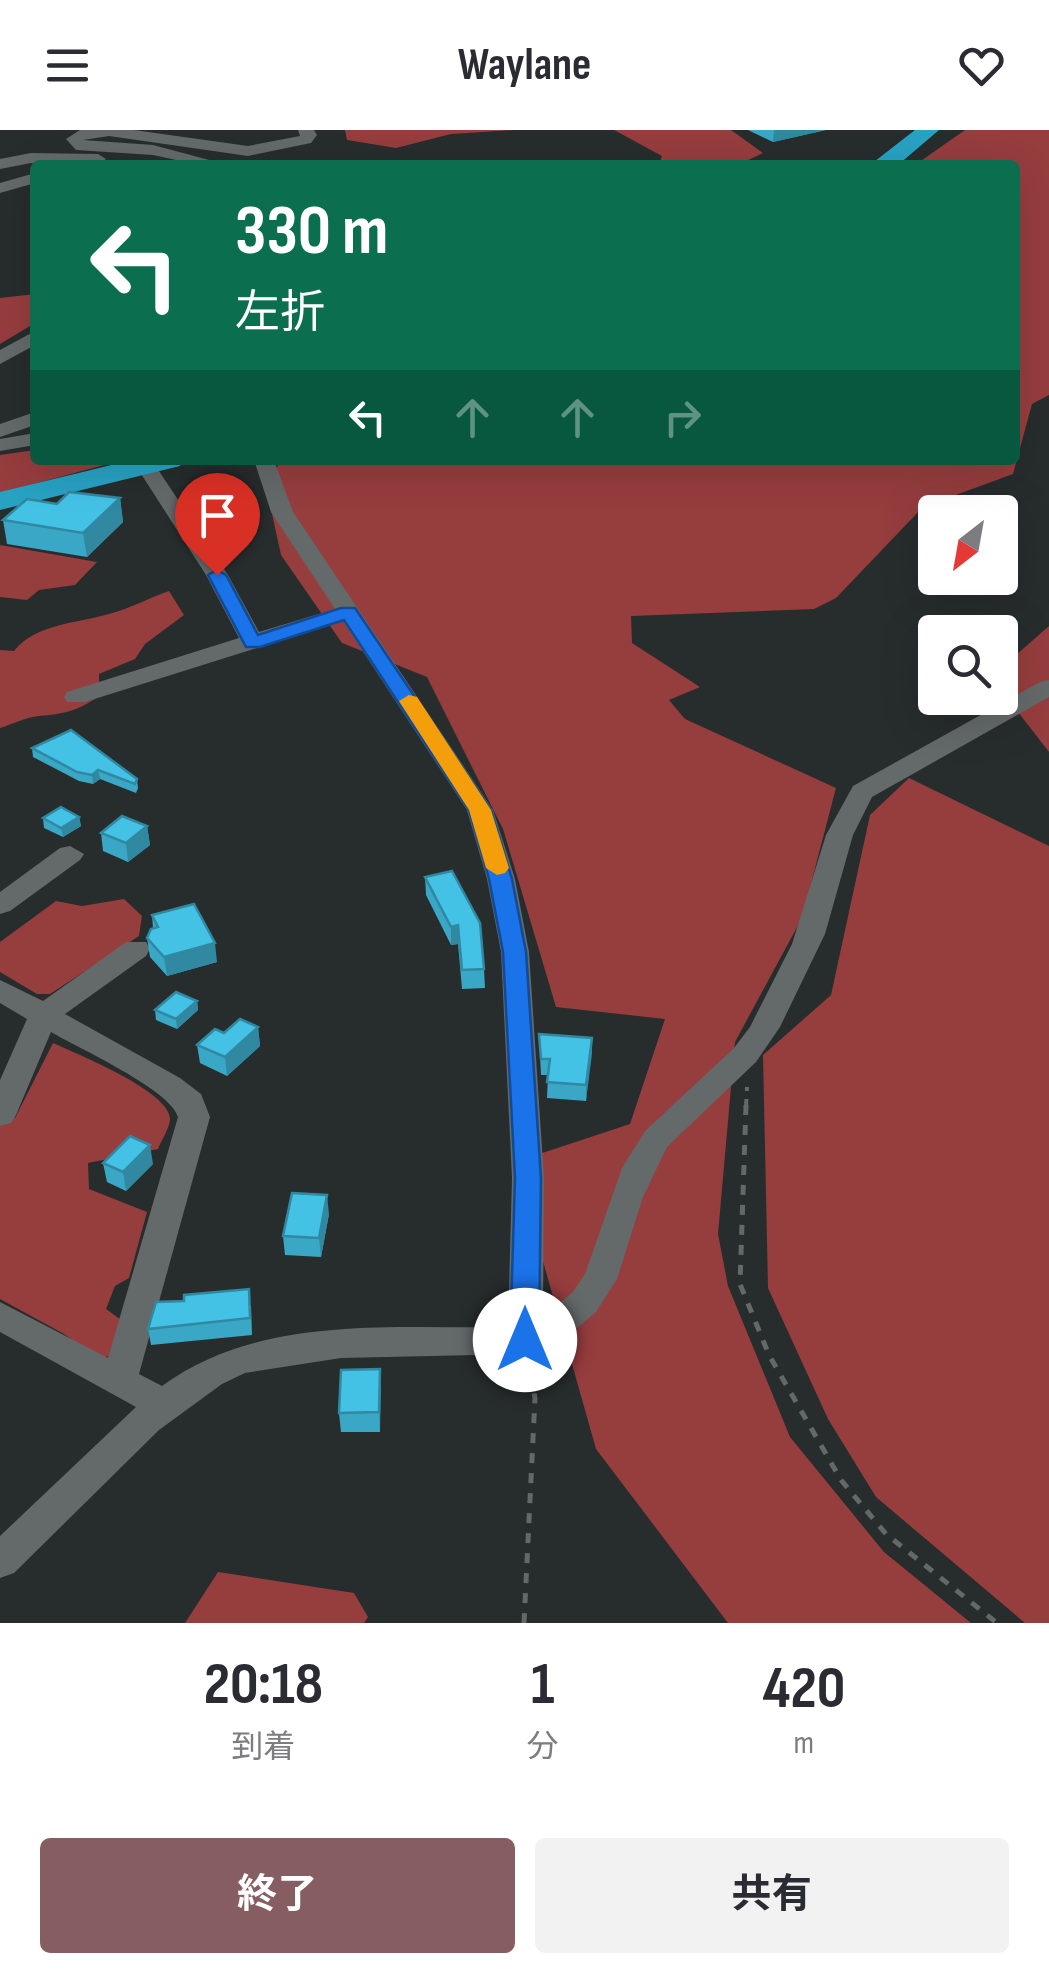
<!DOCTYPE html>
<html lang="ja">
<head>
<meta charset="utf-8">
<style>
  :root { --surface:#fff; --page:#f2f2f3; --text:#2b2b33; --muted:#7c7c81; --accent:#865d60 }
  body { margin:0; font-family:"Sofia Sans Condensed","Noto Sans JP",sans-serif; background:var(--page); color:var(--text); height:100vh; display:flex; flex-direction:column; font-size:38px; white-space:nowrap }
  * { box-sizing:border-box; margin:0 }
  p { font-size:32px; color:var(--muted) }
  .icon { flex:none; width:55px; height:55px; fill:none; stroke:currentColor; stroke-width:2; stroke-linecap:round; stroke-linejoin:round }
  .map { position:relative; height:1493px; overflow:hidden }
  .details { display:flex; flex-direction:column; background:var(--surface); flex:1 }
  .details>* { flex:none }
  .banner { position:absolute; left:30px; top:30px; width:990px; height:305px; border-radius:10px; box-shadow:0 10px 40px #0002; background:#0b6e4f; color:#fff; overflow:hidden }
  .needle { width:65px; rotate:211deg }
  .tools { position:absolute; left:918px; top:365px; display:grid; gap:20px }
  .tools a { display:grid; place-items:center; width:100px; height:100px; border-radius:10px; background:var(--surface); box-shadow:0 10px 40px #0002; font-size:50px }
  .pin { position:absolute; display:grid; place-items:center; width:85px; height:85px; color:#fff; margin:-102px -42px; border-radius:50% 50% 50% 0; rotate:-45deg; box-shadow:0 0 10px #0007 }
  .pin .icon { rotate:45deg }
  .me { position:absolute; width:110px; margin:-55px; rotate:0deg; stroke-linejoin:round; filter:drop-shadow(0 0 8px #0008) }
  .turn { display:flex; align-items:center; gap:35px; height:210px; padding:0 40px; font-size:45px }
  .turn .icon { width:130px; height:130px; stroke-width:2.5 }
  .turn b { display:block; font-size:70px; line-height:85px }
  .lanes { display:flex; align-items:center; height:95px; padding:0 40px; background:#0003; justify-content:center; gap:50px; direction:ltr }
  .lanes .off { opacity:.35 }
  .eta { display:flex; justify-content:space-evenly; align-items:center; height:170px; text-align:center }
  .eta b { font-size:60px; font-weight:700; line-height:70px }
  .primary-button { display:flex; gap:20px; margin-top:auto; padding:20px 40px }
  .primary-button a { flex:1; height:115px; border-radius:10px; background:var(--accent); color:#fff; font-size:40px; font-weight:700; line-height:115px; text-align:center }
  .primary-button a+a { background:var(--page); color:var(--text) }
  header { display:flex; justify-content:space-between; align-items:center; height:130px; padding:0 40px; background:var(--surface); font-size:45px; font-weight:700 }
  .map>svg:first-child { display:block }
  .forest { fill:#963d3e }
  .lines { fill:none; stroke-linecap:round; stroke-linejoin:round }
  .path-far1 { stroke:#636869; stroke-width:4; stroke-dasharray:8 8; stroke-linecap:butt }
  .path { stroke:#636869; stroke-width:5; stroke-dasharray:10 10; stroke-linecap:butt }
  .minor { fill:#64696a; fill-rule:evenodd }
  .highway { fill:#28a2c3; fill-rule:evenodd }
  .wall { fill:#3aa7c6 }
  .shaded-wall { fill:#3088a1 }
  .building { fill:#44c2e6; stroke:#3088a1; stroke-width:2.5 }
  .route { fill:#1a73e8; stroke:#114b97; stroke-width:2.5 }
  .slow { fill:#f59e0b }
</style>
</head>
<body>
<header><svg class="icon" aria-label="menu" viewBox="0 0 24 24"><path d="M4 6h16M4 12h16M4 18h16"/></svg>Waylane<svg class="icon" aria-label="heart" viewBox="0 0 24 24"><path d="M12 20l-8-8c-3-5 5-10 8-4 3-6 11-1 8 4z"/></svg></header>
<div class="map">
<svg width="1049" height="1493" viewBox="0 0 1049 1493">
  <rect width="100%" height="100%" fill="#272c2d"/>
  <g class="forest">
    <path d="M345 0H515L451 4 396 18 347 10Z"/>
    <path d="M614 0H731L763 23 738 35H659L662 26Z"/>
    <path d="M965 0H1049V265L1032 274 1013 344 923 377 836 468 814 479 631 486 632 513 700 557 669 570 685 589 836 658 802 788 735 912 718 1104 728 1156 790 1307 884 1422 971 1493H728L596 1319 515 1032 630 994 665 889 556 877 503 699 427 547 342 513 281 425 269 370 279 330H1015V35H915Z"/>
    <path d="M35 164V193L0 214V168Z"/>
    <path d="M35 320V330H123L0 363V325Z"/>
    <path d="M0 415 97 432 75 455 39 460 27 470 0 467Z"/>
    <path d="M169 461 184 485 145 514 135 529 99 544V566C78 581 63 584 39 586 26 587 13 594 0 598V520L14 521C35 494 78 493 109 484 129 479 149 468 169 461Z"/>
    <path d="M1049 496V622L1000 559V539Z"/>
    <path d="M909 648 1049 716V1493H1025L876 1367 828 1289 768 1158 763 925 831 865 870 685Z"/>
    <path d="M124 769 142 786 139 806 50 864H37L0 842V812L56 771 82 776Z"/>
    <path d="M53 913C77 924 172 962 170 990 169 999 161 1011 158 1019L88 1033 89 1059 147 1082 129 1148 115 1156 106 1179 124 1192 113 1226 97 1228 64 1204 0 1169V982L15 988Z"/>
    <path d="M218 1442 354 1463 368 1487 364 1493H185Z"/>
  </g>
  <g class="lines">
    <path class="path-far1" d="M746 977 747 957"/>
    <g class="path">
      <path d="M746 975 740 1154 769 1225 841 1350 886 1404 997 1493"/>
      <path d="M524 1493 535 1268 529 1235"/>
    </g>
    <g class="minor">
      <path d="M80 0H134L248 16 300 6 298 0H314L317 5 311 13 248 26 109 6 83 10 153 15 228 35H199L153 25 76 20 66 9Z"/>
      <path d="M31 23 98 24 106 29 98 34 31 33 0 39V29Z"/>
      <path d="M35 43V53L0 63V53Z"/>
      <path d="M35 201V215L0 234V220Z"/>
      <path d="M35 282V295L0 307V294Z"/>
      <path d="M35 303V315L0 321V309Z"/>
      <path d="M147 330 153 332 228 445 259 502 335 479 271 382 254 330H274L293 382 493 680 515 749 529 822 544 1048 543 1186 572 1163 585 1144 622 1038 645 1001 734 918 750 897 792 814 826 705 853 656 1040 552 1049 550V567L872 667 853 705 825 804 780 897 756 932 667 1017 643 1067 617 1149 596 1182 572 1202 525 1224 341 1228 245 1243 222 1254 159 1300 14 1443 0 1448V1406L136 1277 0 1202V1172L108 1228 178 987C171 960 78 918 51 902L16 985 11 993 0 996V950L27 889 0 873V850L43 871 126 812H146L150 819 146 826 65 884 180 948 201 964 210 987 139 1244 162 1256C260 1184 392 1199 508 1197L512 1048 501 822 487 749 467 680 343 491 85 572H67L64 567 67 562 239 508 206 445 136 336Z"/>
      <path d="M70 716 84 724 80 730 10 781 0 784V762L60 718Z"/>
    </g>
    <g class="highway">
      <path d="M915 0H939L898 35H870Z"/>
      <path d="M132 330H184L180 336 0 380V362Z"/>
    </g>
  </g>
  <g class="wall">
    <path d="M748 0H826L773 12Z"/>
    <path d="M120 368 123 392 87 427 7 414 3 390 57 374Z"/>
    <path d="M32 618 137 649 138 658 136 663 100 649 93 654 79 651 33 627Z"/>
    <path d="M79 687 81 696 63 707 44 698 43 688Z"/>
    <path d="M147 696 150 715 128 732 103 721 101 703Z"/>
    <path d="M425 747 484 839 485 858 462 859 458 814 451 815 426 765Z"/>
    <path d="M152 785 217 832 167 846 150 827 147 808 153 798Z"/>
    <path d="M197 871 198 880 177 899 156 890 155 880Z"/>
    <path d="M258 897 260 916 227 946 200 933 197 915 224 903Z"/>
    <path d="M539 904 592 908 586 971 547 968 548 945H541Z"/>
    <path d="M103 1033 153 1034 126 1061 107 1052Z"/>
    <path d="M329 1084 321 1127 285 1125 283 1106Z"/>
    <path d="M251 1175 252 1205 151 1215 148 1199Z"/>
    <path d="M380 1239V1302H341L339 1283Z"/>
  </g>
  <g class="shaded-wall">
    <path d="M774 0H826L773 12Z"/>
    <path d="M120 368 123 392 87 427 83 403Z"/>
    <path d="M98 640 100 649 93 654 92 645Z"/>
    <path d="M79 687 81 696 63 707 61 698Z"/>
    <path d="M147 696 150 715 128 732 126 713Z"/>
    <path d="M458 795V814L451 815V797Z"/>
    <path d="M215 813 217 832 167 846 164 827Z"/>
    <path d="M197 871 198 880 177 899 176 889Z"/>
    <path d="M258 897 260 916 227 946 225 927Z"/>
    <path d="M592 908V924L586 971V955Z"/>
    <path d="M150 1015 153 1034 126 1061 123 1042Z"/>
    <path d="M327 1065 329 1084 321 1127 319 1108Z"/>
    <path d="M380 1239 381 1258 380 1302 379 1282Z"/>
  </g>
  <g class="building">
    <path d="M69 362 120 368 83 403 3 390 27 369 57 374Z"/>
    <path d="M71 600 137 649 135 654 98 640 92 645 77 642 32 618Z"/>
    <path d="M61 677 79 687 61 698 43 688Z"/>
    <path d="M122 686 147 696 126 713 101 703Z"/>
    <path d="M452 741 480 793 484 839 462 840 458 795 451 797 425 747Z"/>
    <path d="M194 774 215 813 164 827 147 808 151 799 158 797 152 785Z"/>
    <path d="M176 862 197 871 176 889 155 880Z"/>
    <path d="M240 889 258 897 225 927 197 915 215 899 224 903Z"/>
    <path d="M539 904 592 908 586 955 547 952 550 929H541Z"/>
    <path d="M130 1006 150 1015 123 1042 103 1033Z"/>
    <path d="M292 1063 327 1065 319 1108 283 1106Z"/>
    <path d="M249 1159 250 1188 148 1199 156 1172 184 1171V1165Z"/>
    <path d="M380 1239 379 1282 339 1283 341 1240Z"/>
  </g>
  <path class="route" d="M217 440 226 445 258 505 341 478H355L491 680 512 749 526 822 541 1048 539 1210 535 1219 525 1222 514 1219 510 1210 515 1048 503 822 489 749 469 680 344 490 260 517H246L208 445Z"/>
  <path class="slow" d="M409 565 417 567 491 680 509 738 505 743 497 745 486 738 469 680 399 571Z"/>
</svg>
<div class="tools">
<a><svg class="needle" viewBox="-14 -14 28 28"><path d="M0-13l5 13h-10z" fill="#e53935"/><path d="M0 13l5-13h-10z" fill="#7c7c81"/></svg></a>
<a><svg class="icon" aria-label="search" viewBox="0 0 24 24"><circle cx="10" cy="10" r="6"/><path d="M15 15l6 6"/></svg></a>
</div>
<div class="pin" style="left:217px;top:445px;background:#d93025"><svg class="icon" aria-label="arrive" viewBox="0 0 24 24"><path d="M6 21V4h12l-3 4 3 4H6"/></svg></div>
<svg class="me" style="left:525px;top:1210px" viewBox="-20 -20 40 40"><circle r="19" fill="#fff"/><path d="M0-13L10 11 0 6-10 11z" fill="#1a73e8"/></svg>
<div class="banner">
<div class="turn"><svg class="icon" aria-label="left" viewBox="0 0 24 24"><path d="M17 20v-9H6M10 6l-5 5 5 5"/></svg><div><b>330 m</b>左折</div></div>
<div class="lanes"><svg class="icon" aria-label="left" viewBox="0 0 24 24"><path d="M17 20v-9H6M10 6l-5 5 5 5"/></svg><svg class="icon off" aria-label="ahead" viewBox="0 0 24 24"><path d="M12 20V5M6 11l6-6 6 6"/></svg><svg class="icon off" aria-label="ahead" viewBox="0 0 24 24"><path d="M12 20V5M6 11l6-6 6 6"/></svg><svg class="icon off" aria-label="right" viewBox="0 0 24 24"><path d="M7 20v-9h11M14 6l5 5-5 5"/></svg></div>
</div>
</div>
<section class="details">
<div class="eta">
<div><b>20:18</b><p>到着</p></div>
<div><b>1</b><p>分</p></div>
<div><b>420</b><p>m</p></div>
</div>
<div class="primary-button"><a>終了</a><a>共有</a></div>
</section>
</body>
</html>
